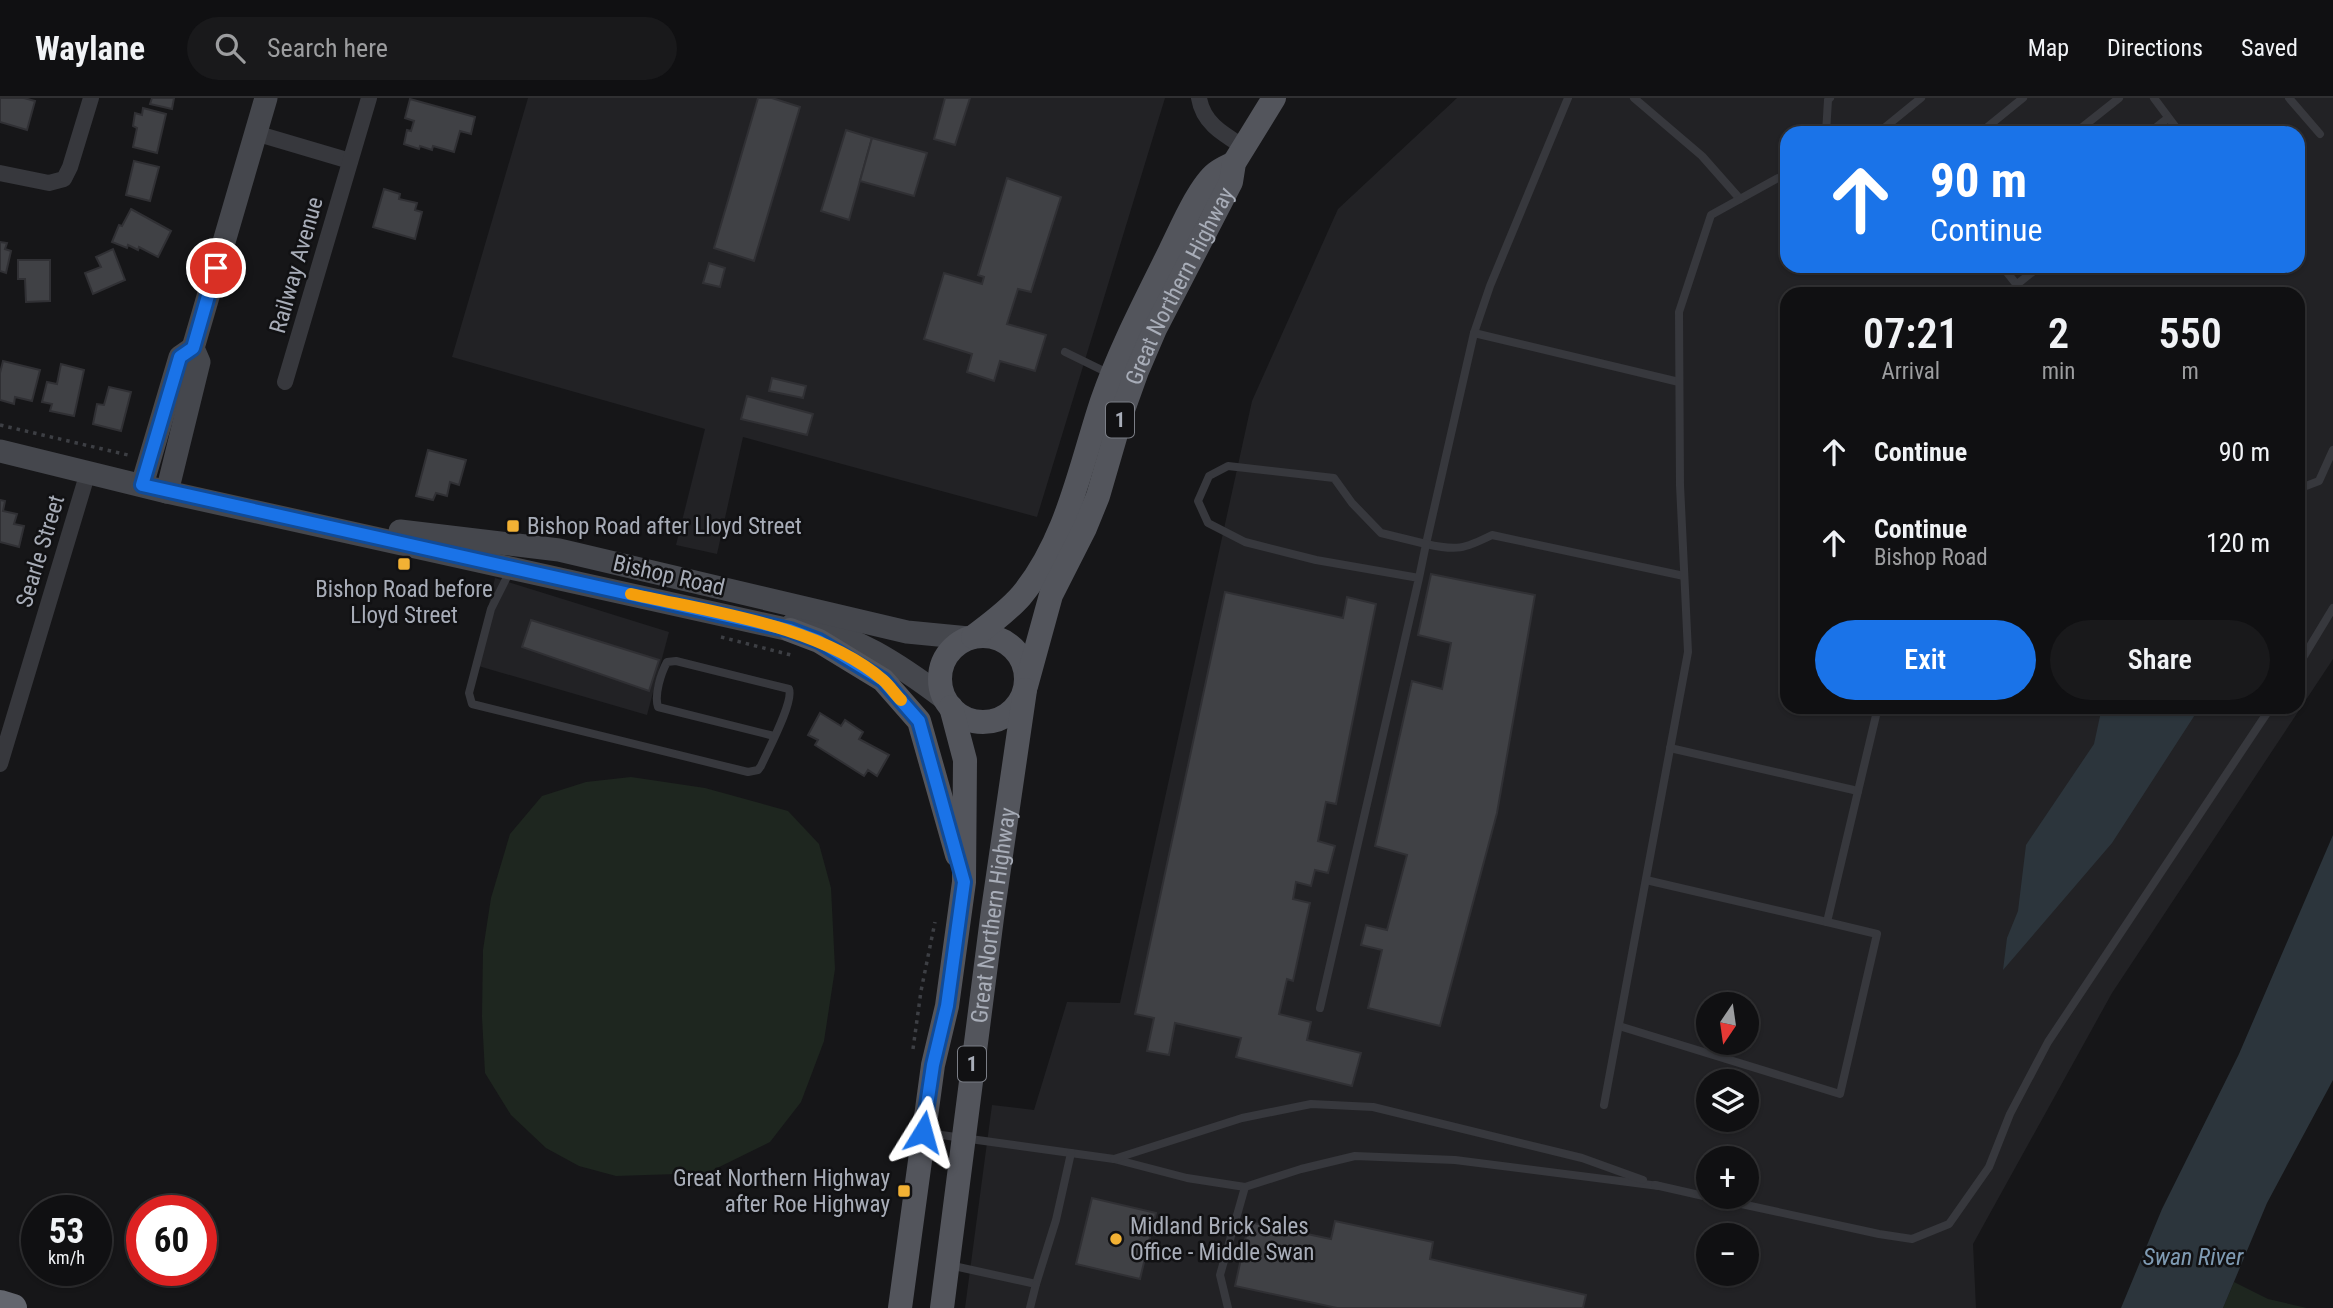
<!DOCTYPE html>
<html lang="en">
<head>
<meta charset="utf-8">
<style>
  :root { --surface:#101012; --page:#19191b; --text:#f1f3f6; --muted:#9c9d9f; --line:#303032; --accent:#1a73e8 }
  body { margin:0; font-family:"Roboto Condensed",sans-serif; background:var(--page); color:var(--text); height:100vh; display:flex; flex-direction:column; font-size:26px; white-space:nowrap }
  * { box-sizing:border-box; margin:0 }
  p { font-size:23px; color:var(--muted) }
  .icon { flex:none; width:38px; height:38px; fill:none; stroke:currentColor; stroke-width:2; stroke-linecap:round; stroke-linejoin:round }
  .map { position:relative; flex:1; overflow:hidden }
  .panel { position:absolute; left:1780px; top:189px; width:525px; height:427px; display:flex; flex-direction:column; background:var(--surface); border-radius:21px; box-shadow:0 2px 5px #0004,0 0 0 2px var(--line) }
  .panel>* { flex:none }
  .top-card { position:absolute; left:1780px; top:28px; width:525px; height:147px; border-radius:21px; box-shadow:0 2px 5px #0004,0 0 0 2px var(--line); background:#1a73e8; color:#fff; overflow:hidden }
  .needle { width:46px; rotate:193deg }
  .buttons { position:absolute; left:1696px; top:894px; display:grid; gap:14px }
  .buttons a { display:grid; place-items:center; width:63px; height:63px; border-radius:50%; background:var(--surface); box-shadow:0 2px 5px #0004,0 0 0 2px var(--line); font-size:35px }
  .speed { position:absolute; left:21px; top:1097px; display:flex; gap:14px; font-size:35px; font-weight:700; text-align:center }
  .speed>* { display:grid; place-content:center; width:91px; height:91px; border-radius:50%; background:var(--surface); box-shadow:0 2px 5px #0004,0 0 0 2px var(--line); line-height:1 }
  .speed small { font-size:18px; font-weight:400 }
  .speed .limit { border:10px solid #d22; background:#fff; color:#111 }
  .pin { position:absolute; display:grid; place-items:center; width:60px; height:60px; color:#fff; margin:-30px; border:4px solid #fff; border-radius:50%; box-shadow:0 2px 7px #0007 }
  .me { position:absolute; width:77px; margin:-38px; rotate:8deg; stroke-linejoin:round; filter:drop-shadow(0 0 5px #0008) }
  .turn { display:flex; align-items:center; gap:24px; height:147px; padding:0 35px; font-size:32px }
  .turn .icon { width:91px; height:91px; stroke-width:2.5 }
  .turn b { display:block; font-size:49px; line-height:60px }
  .eta { display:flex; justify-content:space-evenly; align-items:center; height:119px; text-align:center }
  .eta b { font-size:42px; font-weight:600; line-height:49px }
  .button { display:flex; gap:14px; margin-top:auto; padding:14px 35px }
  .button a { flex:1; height:80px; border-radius:42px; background:var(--accent); color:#fff; font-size:28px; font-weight:600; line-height:80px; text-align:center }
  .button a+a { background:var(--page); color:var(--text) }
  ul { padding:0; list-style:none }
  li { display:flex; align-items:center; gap:21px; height:91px; padding:0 35px }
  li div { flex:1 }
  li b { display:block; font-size:26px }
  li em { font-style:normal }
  header { display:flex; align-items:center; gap:42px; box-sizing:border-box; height:98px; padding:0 35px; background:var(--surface); border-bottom:2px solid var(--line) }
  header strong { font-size:33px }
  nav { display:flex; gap:38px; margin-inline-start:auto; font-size:24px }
  .search { width:490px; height:63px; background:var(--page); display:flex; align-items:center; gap:18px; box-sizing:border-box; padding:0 24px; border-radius:38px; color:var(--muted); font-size:26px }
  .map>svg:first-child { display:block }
  .built { fill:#222225; fill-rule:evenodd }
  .green { fill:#1e261f }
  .water { fill:#2c353c }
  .building { fill:#404145; stroke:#303034; stroke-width:2 }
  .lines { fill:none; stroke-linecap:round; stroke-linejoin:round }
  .path { stroke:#3d3f44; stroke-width:3.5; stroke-dasharray:3.5 5; stroke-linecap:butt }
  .lane { stroke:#37383d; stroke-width:8 }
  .street { stroke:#37383d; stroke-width:16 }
  .secondary { stroke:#45474d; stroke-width:23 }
  .primary { stroke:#53555c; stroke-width:24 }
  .highway { stroke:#63666e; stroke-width:28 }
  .route-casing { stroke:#114b97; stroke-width:18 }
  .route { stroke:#1a73e8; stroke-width:12 }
  .slow { stroke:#f59e0b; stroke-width:12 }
  .poi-dot { fill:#f2b134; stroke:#111113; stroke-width:2.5 }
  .labels { text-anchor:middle; stroke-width:5; stroke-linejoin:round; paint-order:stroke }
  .shield { fill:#111113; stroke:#7b7e86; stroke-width:2 }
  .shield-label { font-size:21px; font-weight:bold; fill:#a8adb8 }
  .street-label { font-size:23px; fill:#a8adb8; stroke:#111113 }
  .poi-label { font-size:23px; fill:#a8adb8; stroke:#111113; text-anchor:start }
  .water-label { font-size:24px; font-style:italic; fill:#7f9bb3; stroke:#111113 }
</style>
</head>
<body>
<header>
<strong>Waylane</strong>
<div class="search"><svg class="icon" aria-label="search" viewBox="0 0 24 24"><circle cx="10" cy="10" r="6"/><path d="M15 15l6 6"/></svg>Search here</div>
<nav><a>Map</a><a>Directions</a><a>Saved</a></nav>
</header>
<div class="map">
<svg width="2333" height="1210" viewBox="0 0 2333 1210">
  <rect width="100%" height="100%" fill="#161618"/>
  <g class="built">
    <path d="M528 0H1165L1037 419 743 339 717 456 676 447 705 331 452 259Z"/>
    <path d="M1457 0H2333V561L2112 895 1973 1146 1976 1210H965L992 1007 1034 1012 1067 904 1120 905 1252 303 1338 111ZM1787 35H2298V168H1787ZM1787 196H2298V609H1787ZM1708 906H1746V945H1708ZM1708 984H1746V1022H1708ZM1708 1060H1746V1099H1708ZM1708 1138H1746V1176H1708Z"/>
    <path d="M495 480 669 534 647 617 475 567Z"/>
  </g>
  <g class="green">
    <path d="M631 679 705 690 788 713 819 746 831 790 835 871 824 943 801 1004 770 1044 707 1075 616 1078 579 1068 546 1050 511 1017 485 975 482 919 483 852 491 800 510 736 542 698 586 684Z"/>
    <path d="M2234 1184 2268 1201 2307 1210H2223Z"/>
  </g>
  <g class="water">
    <path d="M2102 609H2200L2112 745 2003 872 2007 840 2018 813 2026 747 2094 646Z"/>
    <path d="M2333 737V982L2267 1105 2223 1210H2121L2162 1111 2239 956Z"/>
  </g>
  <g class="building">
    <path d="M0 0H24L35 3 27 32 0 24Z"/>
    <path d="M152 0H174L172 11 150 6Z"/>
    <path d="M758 0H772L800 9 754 163 714 150Z"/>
    <path d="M945 0H970L955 47 934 41Z"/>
    <path d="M410 1 475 19 471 36 460 33 454 54 433 48 432 52 420 48 419 51 404 46 407 32 411 33 414 23 405 20Z"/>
    <path d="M143 10 166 16 157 55 133 49 137 30 133 28 135 15 142 17Z"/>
    <path d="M846 32 872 40 849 122 821 113Z"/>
    <path d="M872 40 927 55 914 98 860 83Z"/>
    <path d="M134 63 159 69 150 103 126 97Z"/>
    <path d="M1007 80 1061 99 1031 194 1018 191 1007 226 1046 237 1035 273 1000 263 994 283 967 274 972 256 924 241 944 175 982 186 984 179 978 177Z"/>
    <path d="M384 91 400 96 399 101 417 105 415 112 422 114 415 141 373 129Z"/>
    <path d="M131 111 171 133 158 159 139 149 138 152 128 147 127 150 112 144 119 127 122 128Z"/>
    <path d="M0 144 7 145 5 151 11 153 6 175 0 173Z"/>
    <path d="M113 151 125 182 93 196 85 175 101 169 96 159Z"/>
    <path d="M18 162H50V203L26 204 25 181H18Z"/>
    <path d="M709 165 725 170 720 189 703 185Z"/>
    <path d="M3 263 40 272 32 303 15 299 14 306 0 302V275Z"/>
    <path d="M61 266 84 272 74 318 50 313 52 306 42 304 47 284 57 286Z"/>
    <path d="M772 280 806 288 803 300 769 293Z"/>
    <path d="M109 289 131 294 121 333 93 326 97 306 104 307Z"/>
    <path d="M747 298 813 316 807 337 741 321Z"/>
    <path d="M428 352 466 362 459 387 450 384 447 398 436 395 433 402 416 398Z"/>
    <path d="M0 402 5 403 3 413 17 416 14 426 24 428 19 449 0 444Z"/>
    <path d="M1431 476 1535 497 1497 715 1440 928 1368 910 1382 852 1361 847 1366 827 1387 832 1407 757 1375 748 1412 583 1442 591 1451 545 1418 537Z"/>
    <path d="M1225 494 1343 520 1347 499 1376 506 1336 706 1326 704 1318 743 1335 748 1328 775 1315 772 1311 788 1296 784 1293 801 1310 805 1293 883 1287 881 1279 916 1311 924 1307 942 1361 955 1352 988 1236 959 1241 940 1175 925 1169 957 1147 953 1154 920 1135 916Z"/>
    <path d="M531 522 659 562 649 593 522 549Z"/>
    <path d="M820 615 841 628 845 622 863 634 859 641 889 657 877 678 868 672 864 678 815 647 818 642 808 637Z"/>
    <path d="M1092 1100 1156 1115 1140 1181 1076 1166Z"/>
    <path d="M1335 1123 1433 1144 1430 1161 1586 1197 1583 1210H1337L1235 1188 1249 1124 1331 1141Z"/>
  </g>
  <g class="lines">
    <g class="path">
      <path d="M0 327 128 357"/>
      <path d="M721 539 791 557"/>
      <path d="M913 951 921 893 935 824"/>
    </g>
    <g class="lane">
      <path d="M1634 0 1702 58 1740 101"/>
      <path d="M2154 0 2180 35"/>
      <path d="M2289 0 2320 36"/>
      <path d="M1826 35 1828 2 1830 0"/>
      <path d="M1878 35 1921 0"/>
      <path d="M1980 35 2023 0"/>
      <path d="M2075 35 2119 0"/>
      <path d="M2149 35 2168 20"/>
      <path d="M2002 168 2024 196"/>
      <path d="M2016 187 2040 168"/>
      <path d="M1474 235 1490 188 1568 0"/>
      <path d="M1065 254 1110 276"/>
      <path d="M1679 284 1474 235 1426 446C1457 453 1464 451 1492 437L1684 478"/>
      <path d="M2298 391 2319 383 2333 352"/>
      <path d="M511 471 491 511 469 595 472 606 748 674 758 672 761 668C768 652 794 604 789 591L676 563 667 564C661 575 654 597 658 609L774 638"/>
      <path d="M2298 568 2333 510"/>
      <path d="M1670 650 1858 693"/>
      <path d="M1646 782 1827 824"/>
      <path d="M1320 910 1419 480 1426 446 1381 435 1352 405 1334 380 1228 368 1209 378 1198 403 1208 425 1245 444 1316 462 1419 480"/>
      <path d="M1619 928 1840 996 1877 836 1827 824 1878 609"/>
      <path d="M1604 1007 1688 554 1680 387 1679 214 1711 117 1778 80 1787 79"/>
      <path d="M927 1035 1114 1061 1187 1080 1245 1089 1301 1071 1355 1058 1455 1062 1659 1088"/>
      <path d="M1114 1061 1242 1020 1311 1006 1373 1009 1582 1060 1643 1082"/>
      <path d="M1655 1087 1708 1099"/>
      <path d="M1709 1099 1879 1136 1912 1141 1949 1126 1989 1069 2010 1016 2048 944 2271 609"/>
      <path d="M949 1167 1036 1186 1056 1122 1071 1055"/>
      <path d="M1030 1210 1036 1186"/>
      <path d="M1228 1210 1220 1177 1245 1089"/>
    </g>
    <g class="street">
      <path d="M1199 0C1203 25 1223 36 1244 49"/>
      <path d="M255 35 350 63"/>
      <path d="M0 75 49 85 64 81 70 69 91 0"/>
      <path d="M285 284 369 0"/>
      <path d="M0 666 88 374"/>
    </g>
    <g class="secondary">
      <path d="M0 353 167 394 790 532 793 526 797 523C856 539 896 564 945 601"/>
      <path d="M142 387 180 259 193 250"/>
      <path d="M167 394 199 264 193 250 266 0"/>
      <path d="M400 433 559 452 907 534 969 540"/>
    </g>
    <g class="primary">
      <path d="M790 532 819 543 883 582 919 623 957 757"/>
      <circle cx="983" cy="581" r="43"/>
      <path d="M973 539C990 526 1007 514 1021 498 1067 443 1080 369 1102 303 1120 251 1146 202 1170 153 1180 133 1199 88 1216 75 1221 71 1228 68 1234 65"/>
      <path id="s1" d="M1026 588 1051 497 1085 430 1098 398 1123 312 1137 273 1155 231 1231 84 1234 65 1274 0"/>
      <path d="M900 1210 933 967 947 908 964 784 965 662 951 609"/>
      <path id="s2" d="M942 1210 993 812 1025 592"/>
    </g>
    <path class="highway" d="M0 1206 13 1210"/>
  </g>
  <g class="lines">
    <g class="route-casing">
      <path id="route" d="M216 170 193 250 180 259 142 387 790 532 819 543 883 582 919 623 964 784 947 908 933 967 923 1034"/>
    </g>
    <use href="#route" class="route"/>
    <path class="slow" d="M631 496C711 514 819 527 883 582 890 588 895 596 901 602"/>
  </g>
  <g class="poi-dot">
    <rect x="506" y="421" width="14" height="14" rx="3.5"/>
    <rect x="397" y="459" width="14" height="14" rx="3.5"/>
    <rect x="897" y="1086" width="14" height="14" rx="3.5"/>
    <circle cx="1116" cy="1141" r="7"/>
  </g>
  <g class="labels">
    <g class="shield">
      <rect x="1106" y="304.5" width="28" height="35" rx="5"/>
      <rect x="958" y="948.5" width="28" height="35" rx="5"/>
    </g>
    <g class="shield-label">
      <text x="1120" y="329">1</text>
      <text x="972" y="973">1</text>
    </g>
    <g class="street-label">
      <text transform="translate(296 167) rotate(-74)" y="8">Railway Avenue</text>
      <text dy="8" stroke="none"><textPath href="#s1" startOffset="430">Great Northern Highway</textPath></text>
      <text transform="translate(40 453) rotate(-73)" y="8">Searle Street</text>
      <text transform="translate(669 477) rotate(13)" y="8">Bishop Road</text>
      <text dy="8" stroke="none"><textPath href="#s2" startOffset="396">Great Northern Highway</textPath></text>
    </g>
    <g class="poi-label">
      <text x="527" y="436">Bishop Road after Lloyd Street</text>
      <text x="404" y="499" text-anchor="middle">Bishop Road before<tspan x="404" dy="26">Lloyd Street</tspan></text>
      <text x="890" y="1088" text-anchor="end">Great Northern Highway<tspan x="890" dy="26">after Roe Highway</tspan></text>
      <text x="1130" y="1136">Midland Brick Sales<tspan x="1130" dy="26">Office - Middle Swan</tspan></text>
    </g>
    <g class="water-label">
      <text x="2193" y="1167">Swan River</text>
    </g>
  </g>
</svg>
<div class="buttons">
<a><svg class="needle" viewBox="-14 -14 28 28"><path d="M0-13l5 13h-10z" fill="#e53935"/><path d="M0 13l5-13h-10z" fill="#9c9d9f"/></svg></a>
<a><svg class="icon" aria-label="layers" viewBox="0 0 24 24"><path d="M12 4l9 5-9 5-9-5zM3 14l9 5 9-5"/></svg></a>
<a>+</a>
<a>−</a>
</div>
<div class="speed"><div>53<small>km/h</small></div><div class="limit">60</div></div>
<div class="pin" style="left:216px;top:170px;background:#d93025"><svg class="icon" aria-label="arrive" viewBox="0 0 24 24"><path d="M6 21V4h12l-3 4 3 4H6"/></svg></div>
<svg class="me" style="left:923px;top:1034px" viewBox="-20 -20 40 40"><path d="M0-17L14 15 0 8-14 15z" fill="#1a73e8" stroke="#fff" stroke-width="4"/></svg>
<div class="top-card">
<div class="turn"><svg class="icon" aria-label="ahead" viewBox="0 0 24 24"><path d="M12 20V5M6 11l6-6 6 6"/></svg><div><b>90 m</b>Continue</div></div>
</div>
<section class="panel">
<div class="eta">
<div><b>07:21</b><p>Arrival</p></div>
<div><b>2</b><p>min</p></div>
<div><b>550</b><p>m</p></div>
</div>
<ul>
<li><svg class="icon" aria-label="ahead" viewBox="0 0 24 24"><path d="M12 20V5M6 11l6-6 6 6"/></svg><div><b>Continue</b></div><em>90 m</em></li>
<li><svg class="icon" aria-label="ahead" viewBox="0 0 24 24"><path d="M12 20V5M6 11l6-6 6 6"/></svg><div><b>Continue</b><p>Bishop Road</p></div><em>120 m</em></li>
</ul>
<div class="button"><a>Exit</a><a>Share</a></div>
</section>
</div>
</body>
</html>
